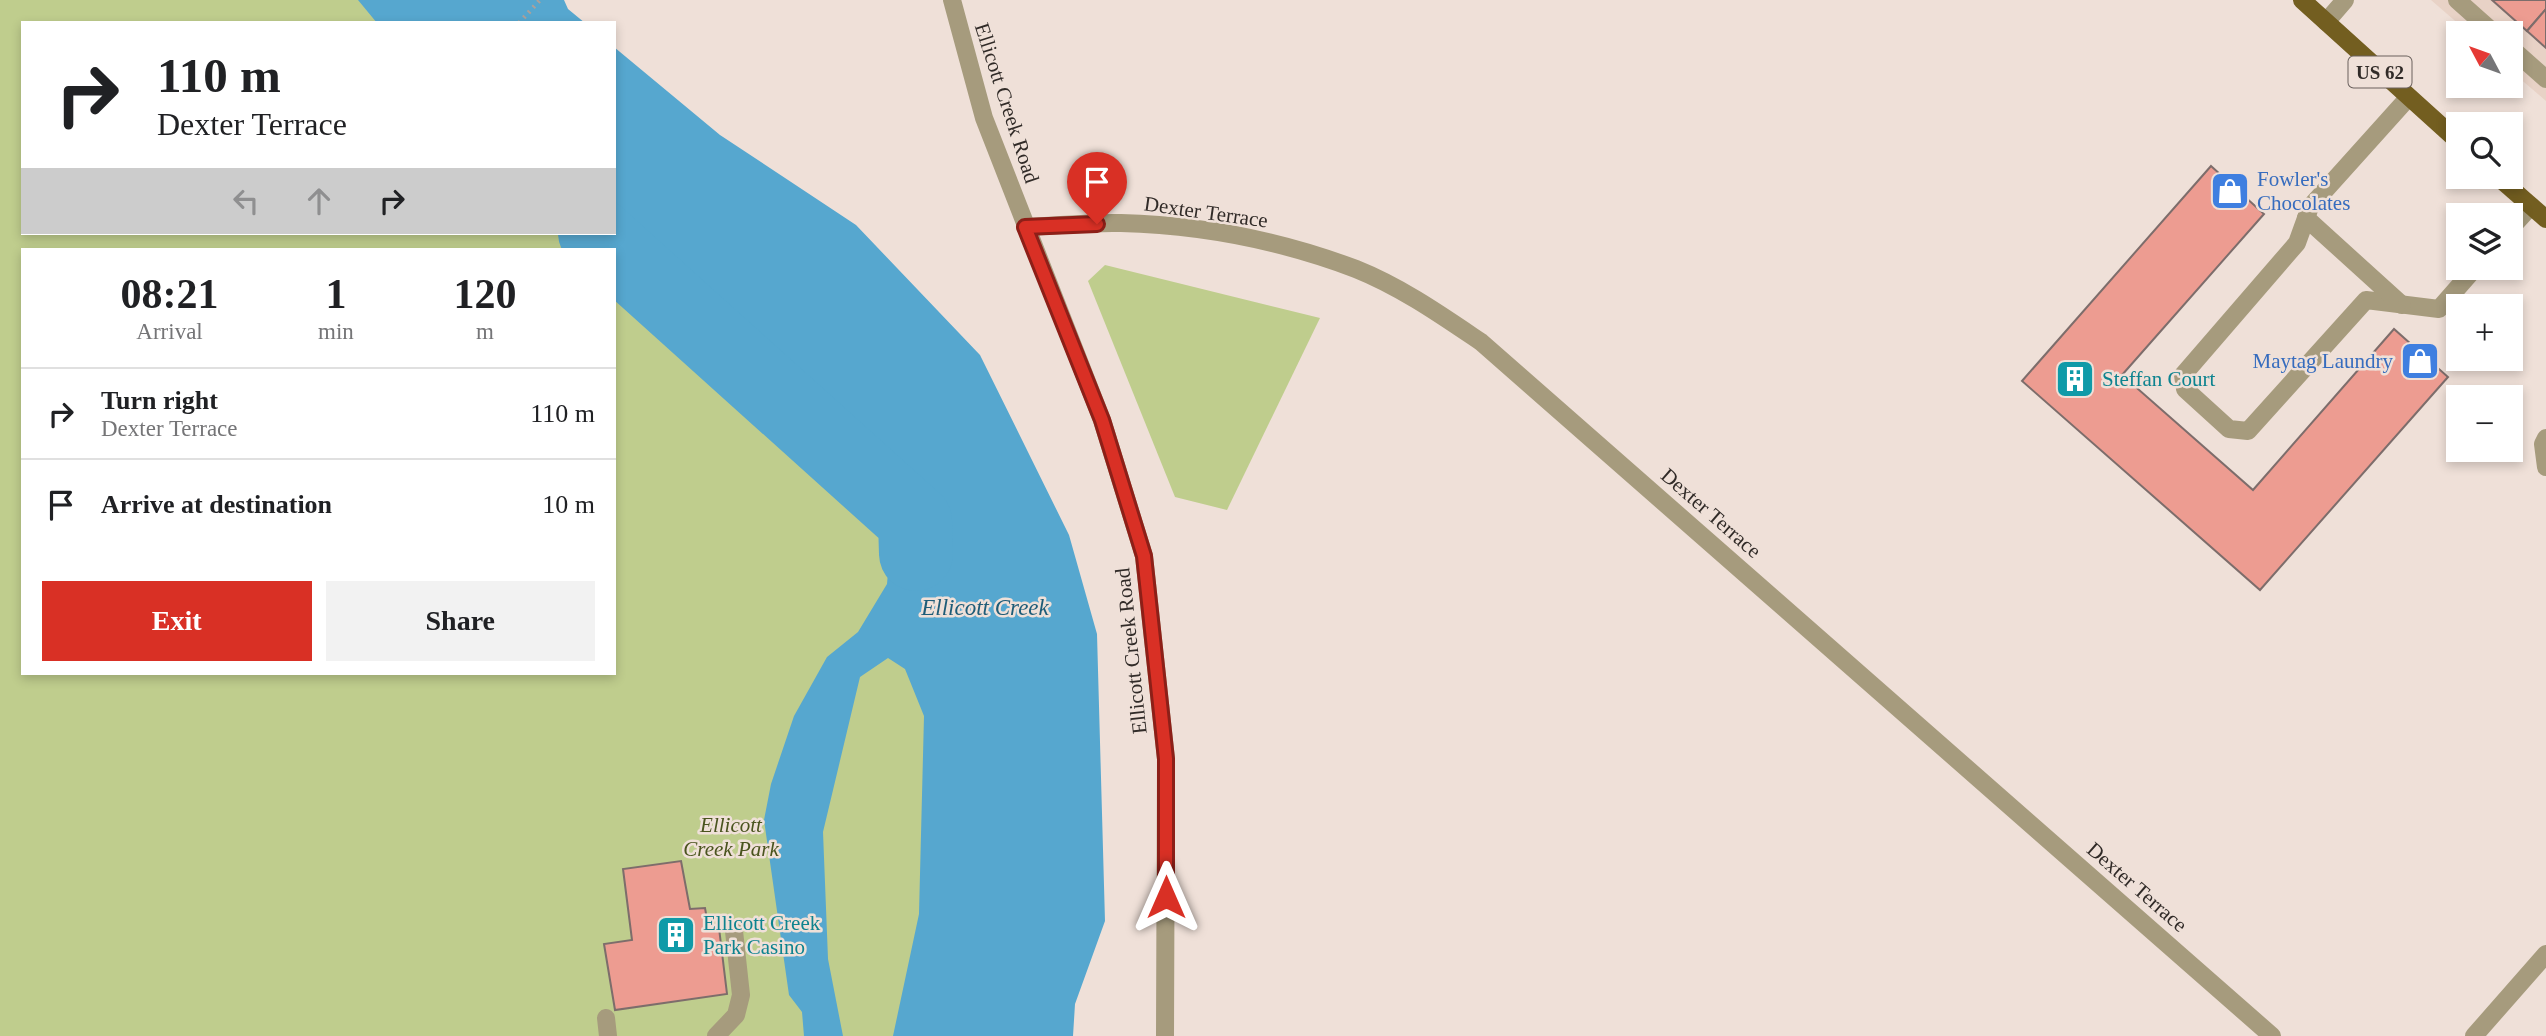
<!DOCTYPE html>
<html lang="en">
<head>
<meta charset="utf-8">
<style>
  :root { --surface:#fff; --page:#f2f2f2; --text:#202124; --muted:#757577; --line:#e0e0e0; --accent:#d93025 }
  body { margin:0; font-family:Georgia,serif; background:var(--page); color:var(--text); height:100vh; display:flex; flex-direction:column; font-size:26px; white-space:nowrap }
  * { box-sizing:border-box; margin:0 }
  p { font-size:23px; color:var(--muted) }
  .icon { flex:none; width:38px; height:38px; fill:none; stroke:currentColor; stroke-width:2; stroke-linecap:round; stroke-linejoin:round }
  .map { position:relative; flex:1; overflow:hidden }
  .sheet { position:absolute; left:21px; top:248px; width:595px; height:427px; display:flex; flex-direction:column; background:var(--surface); border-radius:0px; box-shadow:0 4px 10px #0003 }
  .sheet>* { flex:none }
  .top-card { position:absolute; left:21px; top:21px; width:595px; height:214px; border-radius:0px; box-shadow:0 4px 10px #0003; background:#fff; color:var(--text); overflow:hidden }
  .needle { width:46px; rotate:311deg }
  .buttons { position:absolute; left:2446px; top:21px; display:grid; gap:14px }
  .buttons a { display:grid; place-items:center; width:77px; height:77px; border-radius:0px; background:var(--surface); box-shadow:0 4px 10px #0003; font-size:35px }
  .pin { position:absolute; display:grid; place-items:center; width:60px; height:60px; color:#fff; margin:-72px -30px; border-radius:50% 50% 50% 0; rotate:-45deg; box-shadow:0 0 7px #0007 }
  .pin .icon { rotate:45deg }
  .me { position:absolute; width:77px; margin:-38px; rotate:0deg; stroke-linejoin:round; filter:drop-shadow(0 0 5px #0008) }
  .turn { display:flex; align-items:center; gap:24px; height:147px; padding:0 21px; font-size:32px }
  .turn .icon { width:91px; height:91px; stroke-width:2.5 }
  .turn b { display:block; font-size:49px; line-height:60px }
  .lanes { display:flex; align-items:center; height:66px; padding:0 21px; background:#0003; justify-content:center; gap:35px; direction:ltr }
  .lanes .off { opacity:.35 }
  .eta { display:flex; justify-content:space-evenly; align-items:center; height:119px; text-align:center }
  .eta b { font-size:42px; font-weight:700; line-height:49px }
  .button { display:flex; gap:14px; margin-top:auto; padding:14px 21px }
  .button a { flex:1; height:80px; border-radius:0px; background:var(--accent); color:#fff; font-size:28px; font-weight:700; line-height:80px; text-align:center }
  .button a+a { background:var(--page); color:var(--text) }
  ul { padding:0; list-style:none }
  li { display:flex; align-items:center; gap:21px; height:91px; padding:0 21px; border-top:2px solid var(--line) }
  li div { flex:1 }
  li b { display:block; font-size:26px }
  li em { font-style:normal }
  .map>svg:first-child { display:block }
  .built { fill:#e8d2c6 }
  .green { fill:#bfcd8d; fill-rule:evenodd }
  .water { fill:#56a7cf }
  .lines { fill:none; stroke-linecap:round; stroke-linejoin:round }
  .river { stroke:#56a7cf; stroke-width:74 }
  .building { fill:#ed9c91; stroke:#7d6d6b; stroke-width:2 }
  .path { stroke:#aca09a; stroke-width:4.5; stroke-dasharray:2 5; stroke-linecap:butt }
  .minor { stroke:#a69b7d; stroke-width:18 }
  .major { stroke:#735e20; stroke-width:18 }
  .route-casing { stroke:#8d1f18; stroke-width:18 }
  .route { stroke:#d93025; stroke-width:12 }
  .labels { text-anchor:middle; stroke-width:5; stroke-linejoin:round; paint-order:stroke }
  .shield { fill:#efe0d8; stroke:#6a615d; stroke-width:2 }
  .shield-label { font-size:19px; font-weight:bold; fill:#312b28 }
  .street-label { font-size:21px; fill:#312b28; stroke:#efe0d8 }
  .shop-label { font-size:21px; fill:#366cbe; stroke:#efe0d8; text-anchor:start }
  .culture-label { font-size:21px; fill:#0d838f; stroke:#efe0d8; text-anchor:start }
  .park-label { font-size:21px; font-style:italic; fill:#4a541e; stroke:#efe0d8 }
  .water-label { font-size:23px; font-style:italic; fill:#1e5c78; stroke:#efe0d8 }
</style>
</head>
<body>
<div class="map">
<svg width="2546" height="1036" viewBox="0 0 2546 1036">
  <rect width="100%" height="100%" fill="#efe0d8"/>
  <path class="built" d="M2431 0H2546V101L2511 71V33H2469Z"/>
  <g class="green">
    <path d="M0 0H373L376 23H23V233H595L915 521 943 1036H0ZM23 250H614V674H23Z"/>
    <path d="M1105 265 1320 318 1227 510 1175 497 1088 281Z"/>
  </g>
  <g class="water">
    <path d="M358 0H564L568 9 585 23H377Z"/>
    <path d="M614 47 720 135 856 225 980 355 1069 535 1097 634 1105 921 1075 1004 1073 1036H893L919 914 924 716 905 669 888 658 860 677 823 832 828 959 843 1036H804L802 1012 789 995 764 820 771 784 794 716 827 657 858 632 887 584 890 549 857 455 837 433 810 389 695 297 654 295 614 261V250H601L580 233H614Z"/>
  </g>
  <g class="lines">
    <path class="river" d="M595 233 915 521 916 554"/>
  </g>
  <g class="building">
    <path d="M2492 0H2546V9L2527 31Z"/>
    <path d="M2546 9V48L2527 31Z"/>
    <path d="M2211 166 2264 214 2122 375 2253 490 2394 329 2448 377 2260 590 2022 381Z"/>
    <path d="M681 861 690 909 705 908 709 930 719 928 727 994 615 1010 604 944 632 940 623 869Z"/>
  </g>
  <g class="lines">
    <path class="path" d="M519 23 540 0"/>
    <g class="minor">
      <path d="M952 0 984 118 1102 420 1144 556 1166 759 1165 1036"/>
      <path d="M2457 0 2494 33"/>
      <path d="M2326 22 2345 0"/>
      <path d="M2511 48 2546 79"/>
      <path d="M2408 98 2310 207 2297 243 2183 375 2185 389 2229 429 2248 431 2366 300 2439 309 2475 268"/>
      <path d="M2306 218 2402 305"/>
      <path d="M1025 227C1057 226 1089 222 1121 223 1200 225 1282 241 1356 269 1401 287 1441 315 1481 342L2272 1036"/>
      <path d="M2511 228 2531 206"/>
      <path d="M2546 438 2543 444 2546 467"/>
      <path d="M606 1018 608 1036"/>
      <path d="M716 1036 736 1015 741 995 734 931"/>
      <path d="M2474 1036 2546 954"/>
    </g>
    <g class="major">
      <path d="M2302 0 2459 142"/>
      <path d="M2498 177 2546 219"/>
    </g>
  </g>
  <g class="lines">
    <g class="route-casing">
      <path id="route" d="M1097 224 1025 227 1102 420 1144 556 1166 759V897"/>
    </g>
    <use href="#route" class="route"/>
  </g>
  <defs>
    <g id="shop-square" transform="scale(2.0125)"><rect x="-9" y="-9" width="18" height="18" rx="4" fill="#3f7fe0" stroke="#efe0d8"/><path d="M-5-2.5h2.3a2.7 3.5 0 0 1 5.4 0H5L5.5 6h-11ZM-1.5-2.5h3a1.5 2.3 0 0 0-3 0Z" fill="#fff"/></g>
    <g id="building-square" transform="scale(2.0125)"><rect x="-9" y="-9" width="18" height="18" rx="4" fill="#0f9aa8" stroke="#efe0d8"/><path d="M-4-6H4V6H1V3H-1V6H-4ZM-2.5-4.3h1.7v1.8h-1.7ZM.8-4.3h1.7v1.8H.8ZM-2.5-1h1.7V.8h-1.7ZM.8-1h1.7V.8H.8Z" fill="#fff"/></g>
  </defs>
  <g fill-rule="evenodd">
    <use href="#shop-square" x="2230" y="191"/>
    <use href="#shop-square" x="2420" y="361"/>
    <use href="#building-square" x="2075" y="379"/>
    <use href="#building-square" x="676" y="935"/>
  </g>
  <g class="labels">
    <rect class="shield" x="2348.5" y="56.5" width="63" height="31" rx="5"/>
    <g class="shield-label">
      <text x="2380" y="79">US 62</text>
    </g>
    <g class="street-label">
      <text transform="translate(1007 103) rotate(72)" y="7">Ellicott Creek Road</text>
      <text transform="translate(1206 212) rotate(8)" y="7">Dexter Terrace</text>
      <text transform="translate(1711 513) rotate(41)" y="7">Dexter Terrace</text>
      <text transform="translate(1131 651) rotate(-96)" y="7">Ellicott Creek Road</text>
      <text transform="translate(2137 887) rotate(41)" y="7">Dexter Terrace</text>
    </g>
    <g class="shop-label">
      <text x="2257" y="186">Fowler's<tspan x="2257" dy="24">Chocolates</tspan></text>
      <text x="2393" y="368" text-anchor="end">Maytag Laundry</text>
    </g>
    <g class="culture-label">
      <text x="2102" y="386">Steffan Court</text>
      <text x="703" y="930">Ellicott Creek<tspan x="703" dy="24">Park Casino</tspan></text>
    </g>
    <g class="park-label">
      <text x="731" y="832">Ellicott<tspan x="731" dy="24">Creek Park</tspan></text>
    </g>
    <g class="water-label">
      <text x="985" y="615">Ellicott Creek</text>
    </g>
  </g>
</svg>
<div class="buttons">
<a><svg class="needle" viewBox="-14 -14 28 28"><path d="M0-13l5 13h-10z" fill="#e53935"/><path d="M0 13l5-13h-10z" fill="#757577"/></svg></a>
<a><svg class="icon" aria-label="search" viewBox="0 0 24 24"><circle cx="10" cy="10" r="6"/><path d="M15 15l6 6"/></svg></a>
<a><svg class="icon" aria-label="layers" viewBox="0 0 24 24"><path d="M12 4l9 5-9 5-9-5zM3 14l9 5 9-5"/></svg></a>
<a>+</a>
<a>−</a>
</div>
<div class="pin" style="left:1097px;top:224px;background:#d93025"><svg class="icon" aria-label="arrive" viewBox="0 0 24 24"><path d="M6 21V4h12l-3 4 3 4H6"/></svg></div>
<svg class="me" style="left:1166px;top:897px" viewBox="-20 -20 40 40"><path d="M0-17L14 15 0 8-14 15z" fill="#d93025" stroke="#fff" stroke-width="4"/></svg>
<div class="top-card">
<div class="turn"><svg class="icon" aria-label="right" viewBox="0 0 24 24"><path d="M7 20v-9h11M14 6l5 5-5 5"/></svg><div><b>110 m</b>Dexter Terrace</div></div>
<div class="lanes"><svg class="icon off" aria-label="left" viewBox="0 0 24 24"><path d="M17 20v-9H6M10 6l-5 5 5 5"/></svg><svg class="icon off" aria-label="ahead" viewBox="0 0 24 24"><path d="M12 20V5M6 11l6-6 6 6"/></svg><svg class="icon" aria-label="right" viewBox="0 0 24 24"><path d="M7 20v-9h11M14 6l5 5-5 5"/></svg></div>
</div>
<section class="sheet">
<div class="eta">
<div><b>08:21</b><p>Arrival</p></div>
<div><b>1</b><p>min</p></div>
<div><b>120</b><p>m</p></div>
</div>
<ul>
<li><svg class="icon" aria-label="right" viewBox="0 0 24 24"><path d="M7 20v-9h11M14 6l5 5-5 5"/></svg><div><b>Turn right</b><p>Dexter Terrace</p></div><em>110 m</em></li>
<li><svg class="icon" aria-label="arrive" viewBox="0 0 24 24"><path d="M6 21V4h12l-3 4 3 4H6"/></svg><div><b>Arrive at destination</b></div><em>10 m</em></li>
</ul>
<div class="button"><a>Exit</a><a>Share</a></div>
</section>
</div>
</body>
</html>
